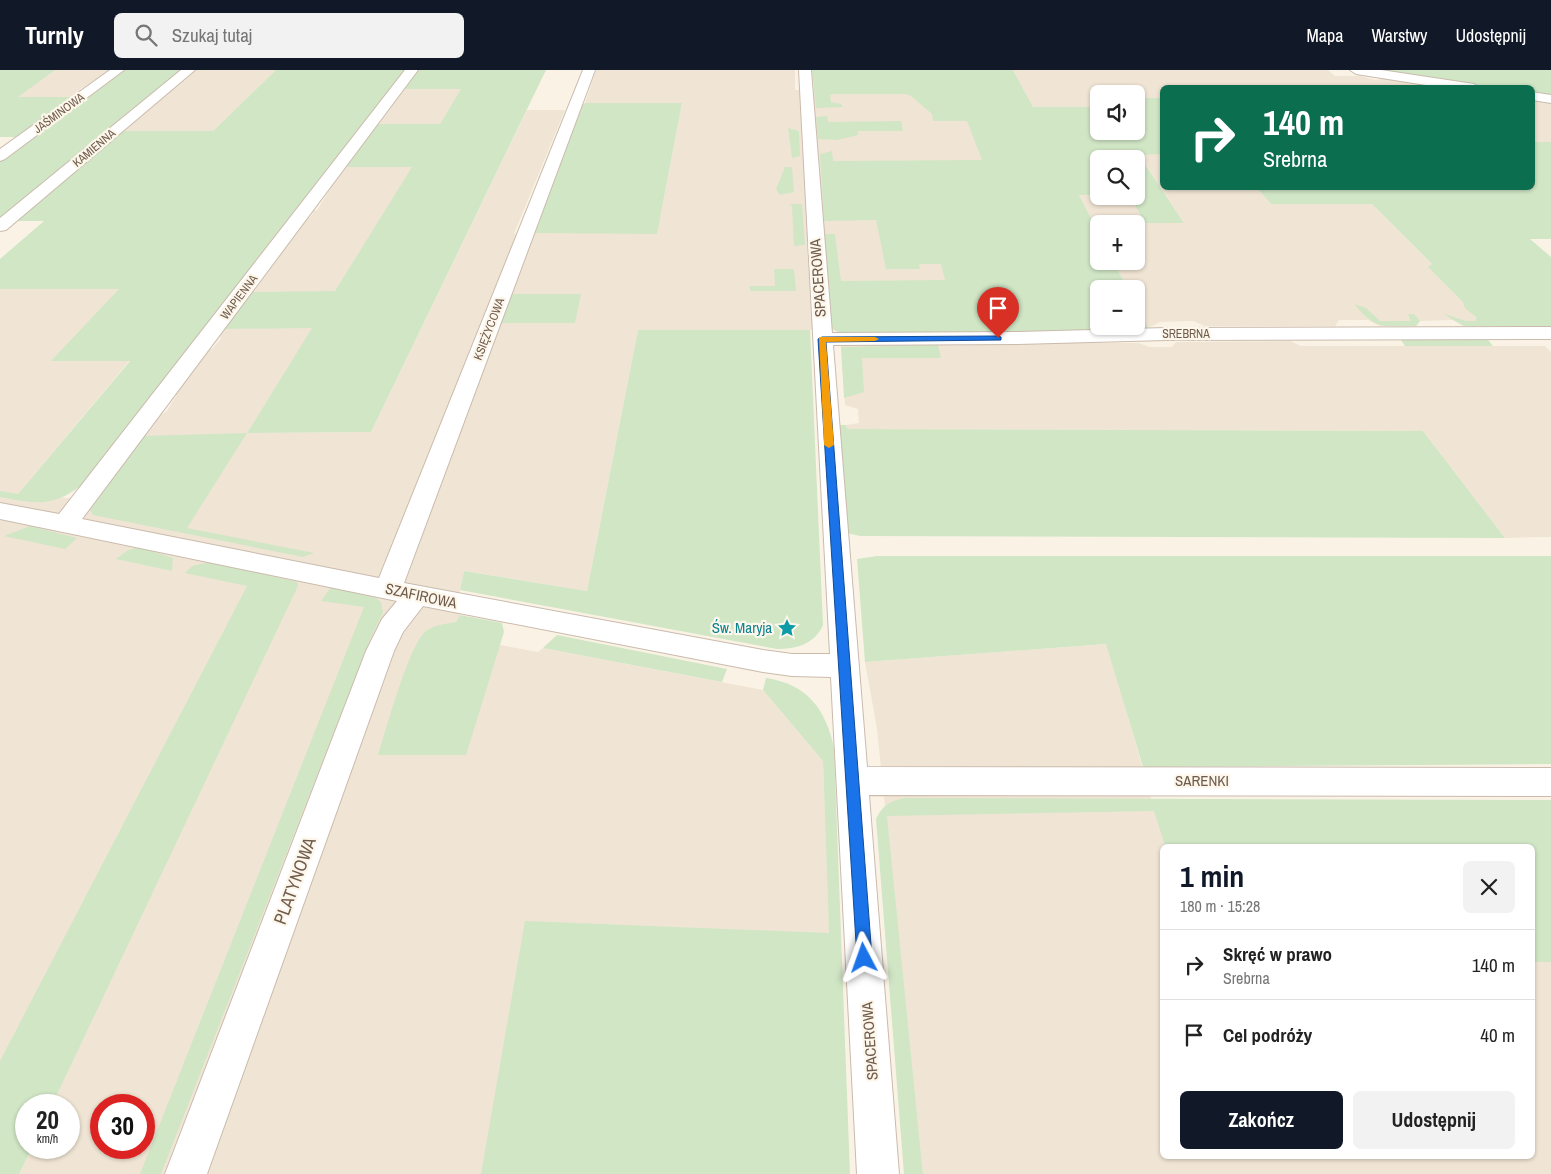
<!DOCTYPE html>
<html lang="pl">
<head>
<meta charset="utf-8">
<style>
  :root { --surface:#fff; --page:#f2f2f2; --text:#222; --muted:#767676; --line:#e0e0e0; --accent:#111827 }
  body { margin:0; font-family:"Archivo Narrow",sans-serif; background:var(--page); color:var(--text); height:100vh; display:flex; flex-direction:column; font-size:19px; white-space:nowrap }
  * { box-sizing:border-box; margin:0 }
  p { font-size:16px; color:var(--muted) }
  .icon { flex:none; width:28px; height:28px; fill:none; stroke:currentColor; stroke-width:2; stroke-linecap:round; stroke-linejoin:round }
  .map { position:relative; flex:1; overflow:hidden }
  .sheet { position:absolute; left:1160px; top:774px; width:375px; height:315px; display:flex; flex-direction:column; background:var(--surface); border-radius:8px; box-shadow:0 1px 4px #0004 }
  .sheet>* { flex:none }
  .guide { position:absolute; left:1160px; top:15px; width:375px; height:105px; border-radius:8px; box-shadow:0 1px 4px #0004; background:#0b6e4f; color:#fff; overflow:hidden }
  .tools { position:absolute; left:1090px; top:15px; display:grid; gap:10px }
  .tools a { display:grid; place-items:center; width:55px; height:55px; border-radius:8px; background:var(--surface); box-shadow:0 1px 4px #0004; font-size:25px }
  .speed { position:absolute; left:15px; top:1024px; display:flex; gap:10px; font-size:25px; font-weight:700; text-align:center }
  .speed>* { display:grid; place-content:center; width:65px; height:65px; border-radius:50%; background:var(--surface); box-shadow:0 1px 4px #0004; line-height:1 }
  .speed small { font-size:12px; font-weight:400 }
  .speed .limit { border:8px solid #d22; background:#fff; color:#111 }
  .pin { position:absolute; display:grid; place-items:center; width:42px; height:42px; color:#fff; margin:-51px -21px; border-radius:50% 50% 50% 0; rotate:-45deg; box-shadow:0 0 5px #0007 }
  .pin .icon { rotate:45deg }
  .me { position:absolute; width:55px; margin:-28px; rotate:356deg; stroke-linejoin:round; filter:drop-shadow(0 0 4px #0008) }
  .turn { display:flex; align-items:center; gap:18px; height:105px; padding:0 20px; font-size:22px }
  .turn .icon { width:65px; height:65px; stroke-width:2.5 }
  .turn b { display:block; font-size:35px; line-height:42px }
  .round { display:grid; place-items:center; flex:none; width:52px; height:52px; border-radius:8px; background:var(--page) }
  .head { display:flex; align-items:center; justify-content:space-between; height:85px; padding:0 20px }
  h1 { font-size:30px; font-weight:700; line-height:38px; color:var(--accent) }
  .primary-button { display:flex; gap:10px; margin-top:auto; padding:10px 20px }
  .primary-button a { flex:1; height:58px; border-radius:8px; background:var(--accent); color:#fff; font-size:20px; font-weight:700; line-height:58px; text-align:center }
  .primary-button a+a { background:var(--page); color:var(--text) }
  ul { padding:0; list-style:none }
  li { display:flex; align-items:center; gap:15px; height:70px; padding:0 20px; border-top:1px solid var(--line) }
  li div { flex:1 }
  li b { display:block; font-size:19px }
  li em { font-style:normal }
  header { display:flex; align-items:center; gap:30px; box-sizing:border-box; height:70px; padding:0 25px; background:var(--accent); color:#fff }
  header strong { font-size:24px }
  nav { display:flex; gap:28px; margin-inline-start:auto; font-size:18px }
  .search { width:350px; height:45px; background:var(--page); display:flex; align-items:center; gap:12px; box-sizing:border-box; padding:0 18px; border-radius:8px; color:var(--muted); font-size:19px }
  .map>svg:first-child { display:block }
  .residential { fill:#f0e5d4; fill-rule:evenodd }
  .green { fill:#d0e6c5 }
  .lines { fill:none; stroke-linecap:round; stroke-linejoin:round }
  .minor-casing { stroke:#cabbad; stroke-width:2 }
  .minor { fill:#fff; fill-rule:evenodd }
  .route { fill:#1a73e8; stroke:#114b97 }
  .slow { fill:#f59e0b }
  .labels { text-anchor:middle; stroke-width:4.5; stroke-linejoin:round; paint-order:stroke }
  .far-street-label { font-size:12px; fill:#705c4d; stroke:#fdf7eb }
  .street-label { font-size:15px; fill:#705c4d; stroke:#fdf7eb }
  .culture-label { font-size:15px; fill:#0d838f; stroke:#fdf7eb; text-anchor:end }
  .near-street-label { font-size:18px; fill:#705c4d; stroke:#fdf7eb }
</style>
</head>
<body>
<header>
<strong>Turnly</strong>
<div class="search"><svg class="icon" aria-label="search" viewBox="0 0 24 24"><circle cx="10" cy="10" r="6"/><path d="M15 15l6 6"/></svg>Szukaj tutaj</div>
<nav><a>Mapa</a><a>Warstwy</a><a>Udostępnij</a></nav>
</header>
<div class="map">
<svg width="1551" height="1104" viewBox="0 0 1551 1104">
  <rect width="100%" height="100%" fill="#faf3e5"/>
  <g class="residential">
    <path d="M55 0H110L79 20 80 22 74 27H16Z"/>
    <path d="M196 0H276L213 61H123Z"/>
    <path d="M417 0H473L440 54H375Z"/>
    <path d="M596 0H795V20L956 21 1051 263 1066 273H1139L1149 277H1172L1176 272 1290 271 1301 276H1545L1551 282V467L1505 468 1423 361 847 359 846 355 859 353 858 339 845 335 841 277 839 263 835 260H638L587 521 464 501 460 520V545L456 552 501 569 500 575 538 582 543 578 763 620 823 691 838 1104H19L32 1078H69V1035H52L89 955 0 991V219H120L52 291 130 290 18 424 95 430 157 346 166 342 176 326 175 322 206 281 213 278 221 268 218 264 302 153 311 146 313 143 311 141 317 140 344 97H413L247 363 371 362 527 40H565L514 164 661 143 682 33H585ZM101 1035H144V1078H101Z"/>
    <path d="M1013 0H1328L1335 6H1360L1375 10 1390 8 1450 17 1162 18V28H1136V24H1099V37H1033Z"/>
    <path d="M1536 30 1551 33V106H1533L1532 33Z"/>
    <path d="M1139 84H1162V118H1257L1271 134H1372L1493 256H1464L1452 250 1420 251 1416 256H1380L1368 250H1339L1335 256H1205L1193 251 1160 252 1148 258 1136 235V219H1128L1113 191H1136V154H1099V164L1079 125 1135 126 1133 130 1184 153Z"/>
    <path d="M1107 574 1165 776H1162V1086H1532L1533 892H1551V1104H923L877 659 865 592Z"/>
  </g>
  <g class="green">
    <path d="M0 0H55L18 27H74L23 67H0Z"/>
    <path d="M123 0H182L0 148V91Z"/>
    <path d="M276 0H406L364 54H440L461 19H402L417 0H546L371 362 247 363 187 458 314 483 303 487 93 445 90 440 142 366 247 363 312 258 221 259 249 222 335 221 412 97H330L89 409C56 437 41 435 0 427V421L18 424 130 291H51L119 219H0V189L44 151H15L123 61H213Z"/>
    <path d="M812 0H1013L1033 37H1099V61H1136V28H1162V84L1139 85 1184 153H1145L1132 130 1136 126V89H1099V125H1079L1099 164V191H1113L1128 219H1099V256H1136V235L1148 258 1051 261V263L846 265 834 260 832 256 824 164H835L841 211 945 210 941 194H919L920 199H886L876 150 824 151 820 84 832 81 833 91 982 90 967 51H933L932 44 911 26 906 24H834L830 25 831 32 841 34 843 37 816 38Z"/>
    <path d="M1371 0H1551V26L1533 24 1532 18 1490 17Z"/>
    <path d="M585 33H682L657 164 534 163 582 35Z"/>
    <path d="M827 46 828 52 901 51 903 61H858V65L837 70 818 69 816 47Z"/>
    <path d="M788 58 799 61 800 86 792 88Z"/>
    <path d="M1533 72H1551V169H1530L1551 187V256H1464L1442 243 1466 251H1475L1477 248 1465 238 1463 232 1428 197 1432 194 1372 134H1271L1257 118H1532Z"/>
    <path d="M785 97H792L794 122 780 125 776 119Z"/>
    <path d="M789 134H802L805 175 794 176 792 136Z"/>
    <path d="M774 199H794L796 221H750V216H775Z"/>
    <path d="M511 224H581L575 253H502Z"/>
    <path d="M1354 234 1366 238 1380 251H1411L1408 244H1414L1420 251 1416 256C1383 256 1377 261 1354 234Z"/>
    <path d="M638 260H810L823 555C815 574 796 579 777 579L460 520 464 501 587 521Z"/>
    <path d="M1401 270H1488L1493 276H1405Z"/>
    <path d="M938 275 941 288H862L864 322 844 328 841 277Z"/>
    <path d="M837 355H846L847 359 1423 361 1505 468 860 466 847 463Z"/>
    <path d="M30 456 77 468 65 479 4 466Z"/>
    <path d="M139 477 173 488 172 501 116 489 128 480Z"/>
    <path d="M877 486H1551V694L1143 697 1106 574 865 592 857 489Z"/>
    <path d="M210 492 297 512 298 516 52 1035H26V1078H32L19 1104H0V991L247 516 185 503 192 496Z"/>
    <path d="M331 517 376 528 381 532 383 543 371 567 161 1104H140L364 537 321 531Z"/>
    <path d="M460 545 502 553 504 562 466 685H378C386 660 408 579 424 563 432 555 445 554 456 552Z"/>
    <path d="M557 565 727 599 722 612 543 578Z"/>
    <path d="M766 608C807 614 826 639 834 678L850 1104H481L525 851 829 863 823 691 763 620Z"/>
    <path d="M905 728 1551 730V892H1533L1532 776H1165L1154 741 887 746 923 1104H904L876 749C883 735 890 731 905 728Z"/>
  </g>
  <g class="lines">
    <g class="minor-casing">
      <g id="minor">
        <path d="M110 0H124L5 89 0 91V79Z"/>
        <path d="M181 0H195L6 160 0 161V148Z"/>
        <path d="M405 0H418L82 449 379 508 583 0H595L404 513 763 580 792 584H830L799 0H811L832 263 1018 262 1166 258 1551 257V269L1166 270 1018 274 833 275 867 697 1551 698V726L869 725 899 1104H857L831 607 792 606 763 602 423 536 403 562 394 581 207 1104H165L366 581 382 549 397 531 0 449V433L59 444Z"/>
        <path d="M1350 0H1381L1474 14 1480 18H1445L1356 4Z"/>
        <path d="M1532 22 1551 25V33L1532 30Z"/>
      </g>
    </g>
    <use href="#minor" class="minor"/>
  </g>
  <path class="route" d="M998 266 1001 267V270L826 272 872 888 870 893 864 895 859 893 857 888 818 269 822 267Z"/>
  <path class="slow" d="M819 267H875L879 269 875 271 826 272 834 375 829 378 824 375Z"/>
  <defs>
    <g id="sight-bare" transform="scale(1.5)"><path d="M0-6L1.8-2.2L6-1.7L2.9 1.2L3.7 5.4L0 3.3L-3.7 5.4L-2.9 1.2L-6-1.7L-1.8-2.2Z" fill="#0f9aa8" stroke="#fdf7eb" stroke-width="2.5" paint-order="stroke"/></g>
  </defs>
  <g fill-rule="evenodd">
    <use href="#sight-bare" x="787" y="558"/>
  </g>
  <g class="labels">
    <g class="far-street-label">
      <text transform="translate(59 43) rotate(-36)" y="4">JAŚMINOWA</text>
      <text transform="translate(94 78) rotate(-40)" y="4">KAMIENNA</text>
      <text transform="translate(239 227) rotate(-53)" y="4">WAPIENNA</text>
      <text transform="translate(489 259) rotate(-69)" y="4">KSIĘŻYCOWA</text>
      <text x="1186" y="268">SREBRNA</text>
    </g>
    <g class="street-label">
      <text transform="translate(818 208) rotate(-94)" y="5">SPACEROWA</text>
      <text transform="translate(421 526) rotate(12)" y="5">SZAFIROWA</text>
      <text x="1202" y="716">SARENKI</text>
      <text transform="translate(870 971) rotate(-94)" y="5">SPACEROWA</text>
    </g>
    <g class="culture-label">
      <text x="772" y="563">Św. Maryja</text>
    </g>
    <g class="near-street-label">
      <text transform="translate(295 811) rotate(-70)" y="6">PLATYNOWA</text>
    </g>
  </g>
</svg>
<div class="tools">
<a><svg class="icon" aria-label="sound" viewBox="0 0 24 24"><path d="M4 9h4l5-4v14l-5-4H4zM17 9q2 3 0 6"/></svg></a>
<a><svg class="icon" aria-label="search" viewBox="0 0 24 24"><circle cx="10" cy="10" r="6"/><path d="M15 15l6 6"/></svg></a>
<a>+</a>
<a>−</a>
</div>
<div class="speed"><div>20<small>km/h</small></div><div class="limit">30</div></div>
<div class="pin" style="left:998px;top:268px;background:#d93025"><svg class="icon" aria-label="arrive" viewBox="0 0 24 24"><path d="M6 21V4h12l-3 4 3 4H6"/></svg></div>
<svg class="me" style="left:864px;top:888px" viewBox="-20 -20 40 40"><path d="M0-17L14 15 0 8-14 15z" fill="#1a73e8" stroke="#fff" stroke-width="4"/></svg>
<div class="guide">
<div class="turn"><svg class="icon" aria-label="right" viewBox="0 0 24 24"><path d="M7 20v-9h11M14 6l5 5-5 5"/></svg><div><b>140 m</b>Srebrna</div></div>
</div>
<section class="sheet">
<div class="head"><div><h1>1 min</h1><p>180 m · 15:28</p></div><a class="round"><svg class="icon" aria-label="close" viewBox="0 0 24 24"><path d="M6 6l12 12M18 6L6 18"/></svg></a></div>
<ul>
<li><svg class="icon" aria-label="right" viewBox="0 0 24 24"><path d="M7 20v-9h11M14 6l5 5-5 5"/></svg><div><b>Skręć w prawo</b><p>Srebrna</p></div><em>140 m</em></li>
<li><svg class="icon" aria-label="arrive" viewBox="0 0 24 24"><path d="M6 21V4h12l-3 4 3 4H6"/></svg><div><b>Cel podróży</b></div><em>40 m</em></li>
</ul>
<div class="primary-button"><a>Zakończ</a><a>Udostępnij</a></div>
</section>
</div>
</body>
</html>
